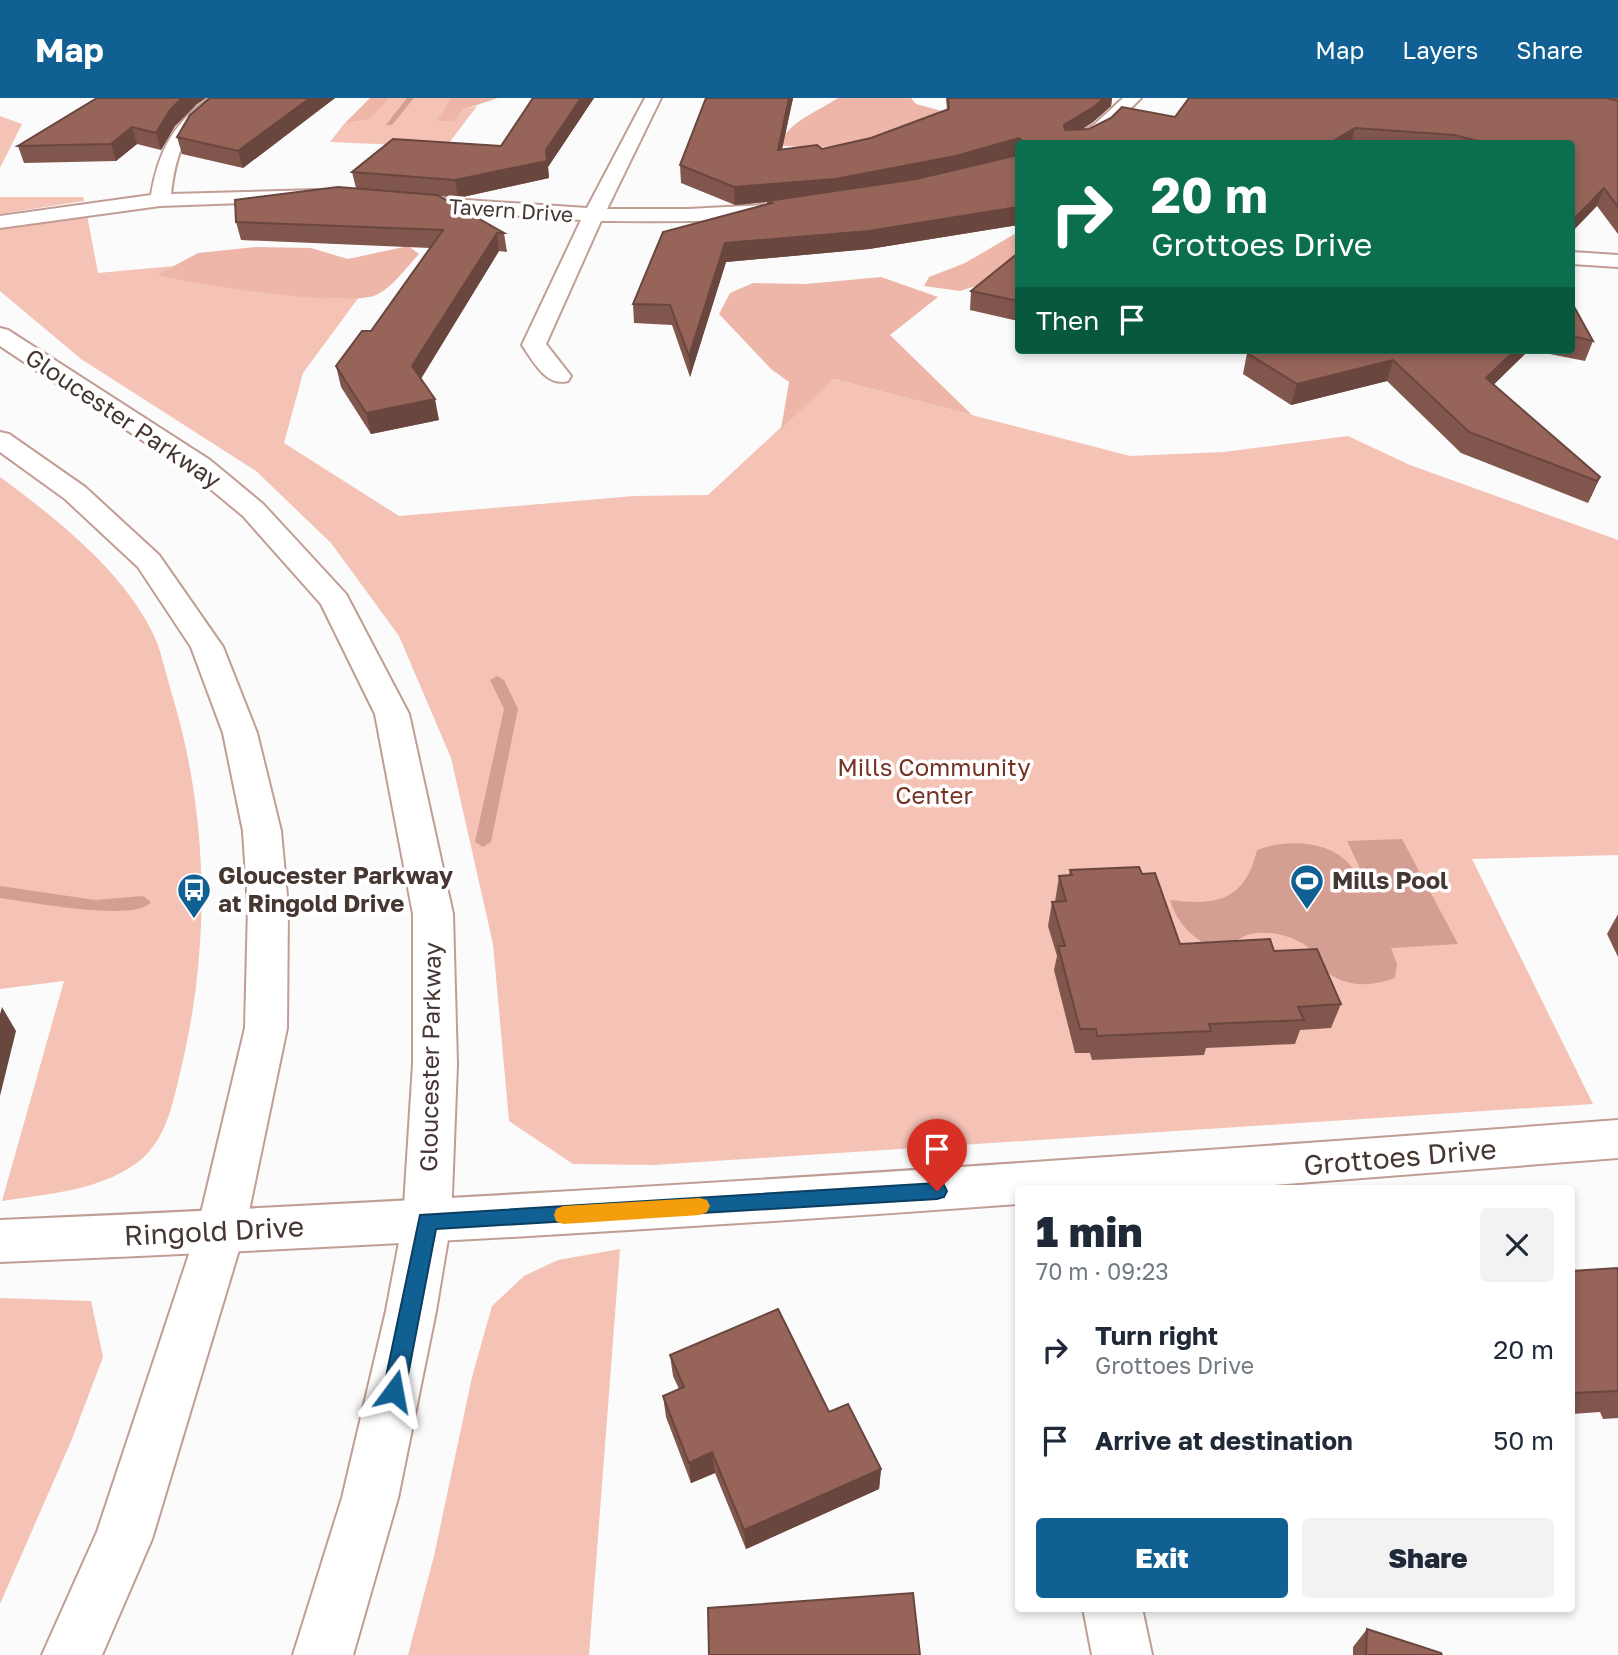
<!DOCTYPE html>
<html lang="en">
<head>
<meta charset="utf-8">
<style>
  :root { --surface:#fff; --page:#f2f2f3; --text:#1f2937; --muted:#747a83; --accent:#116093 }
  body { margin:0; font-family:"Golos Text",sans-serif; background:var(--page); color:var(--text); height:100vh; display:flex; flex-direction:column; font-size:26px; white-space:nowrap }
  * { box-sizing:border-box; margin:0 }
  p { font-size:23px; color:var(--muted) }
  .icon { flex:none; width:38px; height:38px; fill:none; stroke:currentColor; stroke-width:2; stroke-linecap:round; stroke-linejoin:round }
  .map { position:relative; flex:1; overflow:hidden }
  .drawer { position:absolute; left:1015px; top:1087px; width:560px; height:427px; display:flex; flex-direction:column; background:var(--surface); border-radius:7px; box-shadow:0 4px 10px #0003 }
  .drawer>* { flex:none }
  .top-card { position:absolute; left:1015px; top:42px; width:560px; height:214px; border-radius:7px; box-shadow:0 4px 10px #0003; background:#0b6e4f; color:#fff; overflow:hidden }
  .pin { position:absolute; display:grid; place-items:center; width:60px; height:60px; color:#fff; margin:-72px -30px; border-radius:50% 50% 50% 0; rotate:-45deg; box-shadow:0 0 7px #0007 }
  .pin .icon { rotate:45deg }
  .me { position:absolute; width:77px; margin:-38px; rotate:13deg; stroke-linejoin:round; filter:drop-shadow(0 0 5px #0008) }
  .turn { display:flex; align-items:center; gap:24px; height:147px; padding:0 21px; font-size:32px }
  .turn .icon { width:91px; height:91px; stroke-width:2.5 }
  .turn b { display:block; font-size:49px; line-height:60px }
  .then { display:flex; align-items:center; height:66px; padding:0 21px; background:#0003; gap:14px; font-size:26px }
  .round { display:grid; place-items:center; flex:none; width:74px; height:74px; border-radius:7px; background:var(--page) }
  .headline { display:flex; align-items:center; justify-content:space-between; height:119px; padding:0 21px }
  h1 { font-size:42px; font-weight:800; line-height:52px }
  .cta { display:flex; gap:14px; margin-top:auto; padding:14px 21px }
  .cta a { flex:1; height:80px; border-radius:7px; background:var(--accent); color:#fff; font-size:28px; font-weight:800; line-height:80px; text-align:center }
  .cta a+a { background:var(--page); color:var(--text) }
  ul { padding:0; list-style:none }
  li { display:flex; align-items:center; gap:21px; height:91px; padding:0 21px }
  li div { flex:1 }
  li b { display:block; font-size:26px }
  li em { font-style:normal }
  header { display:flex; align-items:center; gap:42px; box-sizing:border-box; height:98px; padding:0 35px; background:var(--accent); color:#fff }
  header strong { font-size:33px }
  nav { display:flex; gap:38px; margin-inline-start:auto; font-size:24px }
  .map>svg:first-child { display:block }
  .green { fill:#f5c2b6 }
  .forest { fill:#eeb6a9 }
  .water { fill:#d59e92 }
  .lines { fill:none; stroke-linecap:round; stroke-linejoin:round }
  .stream { fill:#d59e92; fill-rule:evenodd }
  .minor-casing { stroke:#c19d94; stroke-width:4 }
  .major-casing { stroke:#c19d94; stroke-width:4 }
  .minor { fill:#fff; fill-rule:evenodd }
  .major { fill:#fff; fill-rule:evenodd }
  .wall { fill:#81564d }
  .shaded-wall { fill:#69463e }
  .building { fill:#966459; stroke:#69463e; stroke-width:2 }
  .route { fill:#116093; stroke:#0b3e60; stroke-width:2 }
  .slow { fill:#f59e0b }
  .labels { text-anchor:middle; stroke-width:7; stroke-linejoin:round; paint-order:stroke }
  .far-street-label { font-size:21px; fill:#463733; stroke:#fff }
  .street-label { font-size:24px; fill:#463733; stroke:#fff }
  .park-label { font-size:24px; fill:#763324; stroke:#fff }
  .poi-label { font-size:24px; font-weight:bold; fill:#463733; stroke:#fff; text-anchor:start }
  .near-street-label { font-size:28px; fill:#463733; stroke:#fff }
</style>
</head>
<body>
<header>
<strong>Map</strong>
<nav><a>Map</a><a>Layers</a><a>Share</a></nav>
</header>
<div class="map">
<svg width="1618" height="1557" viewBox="0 0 1618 1557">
  <rect width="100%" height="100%" fill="#fbfbfb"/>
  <g class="green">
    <path d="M390 0H451L446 10 462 12 477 8 446 49 330 44 344 26 371 21Z"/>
    <path d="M0 18 22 26 0 70Z"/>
    <path d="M0 99H83L84 103 0 116Z"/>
    <path d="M87 117 98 175 174 168 158 177 336 201 359 199 303 275 284 345 399 418 634 398 708 397 833 281 1130 358 1224 354 1348 338 1410 367 1618 442V757L1472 761 1593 1006 654 1067 573 1066 509 1023 493 846 451 660 399 538 331 445 256 373 81 261 0 193V131Z"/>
    <path d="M0 379C56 420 128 477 156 542 162 558 166 576 171 593 209 717 211 849 180 975 172 1009 165 1046 134 1067 95 1093 48 1096 2 1103L64 883 0 891Z"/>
    <path d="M620 1151 589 1557H408L434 1458 472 1279 492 1208 524 1178 558 1162Z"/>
    <path d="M0 1200 91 1203 103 1259 72 1341 0 1506Z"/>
  </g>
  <g class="forest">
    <path d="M370 0H390L371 21 344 26Z"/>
    <path d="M451 0H498L462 12 454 23H437Z"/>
    <path d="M838 0H911L916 6 957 17C896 36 843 56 779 47 789 23 817 14 838 0Z"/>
    <path d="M1018 134V175L960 193 924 188 929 179 965 165Z"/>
    <path d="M408 148 419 156C407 169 392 190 376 197 347 210 192 186 157 177L198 155 255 149 311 150 348 161Z"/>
    <path d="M881 179 938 199 890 237 972 317 833 281 781 331 789 284 771 271 719 216 730 195 753 185 806 186Z"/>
  </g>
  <path class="water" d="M1402 741 1458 846 1391 850 1397 866 1395 880C1371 889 1342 890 1323 870 1319 864 1316 856 1311 852 1296 837 1258 828 1239 841 1233 844 1229 852 1224 857 1198 843 1179 831 1170 802 1218 808 1245 802 1257 752 1284 741 1329 742 1349 766 1355 773 1358 783 1363 790L1369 789 1347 743Z"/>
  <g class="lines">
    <g class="stream">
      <path d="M407 0H414L392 27H386Z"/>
      <path d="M497 578 504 582 518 611 491 744 483 749 475 744 504 611 490 582Z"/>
      <path d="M0 788 95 802 143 798 151 804C136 825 26 803 0 800Z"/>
    </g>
    <g class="minor-casing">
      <g id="minor">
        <path d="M210 0H229C221 10 208 15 199 24 179 44 174 70 171 96L318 92 328 98 325 102 160 108 0 130V118L151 97C158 55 173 24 210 0Z"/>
        <path d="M645 0H661L607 111H688L783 106 793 112C782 126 627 123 601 123L546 246 571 278 568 283C546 289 533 263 522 247L581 122 406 110 396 104 406 98 587 110Z"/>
        <path d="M1123 0H1141L1107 34 1086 46H1063L1095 26Z"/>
        <path d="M1572 154 1618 157V169L1572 166Z"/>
        <path d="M1618 1022V1060L1234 1090H1018V1106C679 1131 340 1150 0 1164V1122C540 1099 1079 1063 1618 1022Z"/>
        <path d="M1083 1510H1142L1152 1557H1092Z"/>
      </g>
    </g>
    <g class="major-casing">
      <g id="major">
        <path d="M0 230 8 232 210 362 263 406 346 496 409 616 453 816 457 966 451 1123 436 1213 398 1400 353 1557H293L342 1400 386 1213 403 1123 413 966V816L375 616 321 506 243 418 190 374 0 248Z"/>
        <path d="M0 334 9 336 85 389 159 457 223 549 257 635 281 733 288 809 287 930 245 1132 152 1441 102 1557H42L97 1434 197 1132 245 930 248 809 243 733 223 635 191 549 138 469 65 401 0 354Z"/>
      </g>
    </g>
    <use href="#minor" class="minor"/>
    <use href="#major" class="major"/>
  </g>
  <g class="wall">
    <path d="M210 0H335L243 70 182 56 177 39Z"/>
    <path d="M533 0H594L548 69 549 80 458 100 440 98 504 135 507 154 499 153 421 281 439 322 371 336 341 289 336 268 371 233 430 150 241 142 236 124 356 90 352 74 501 48Z"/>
    <path d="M706 0H793L782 52 822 51 871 40 947 12 946 0H1112L1111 8 1093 24 1081 32 1089 31 1175 19 1189 0H1618V136L1597 108 1572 46H1018V127L869 151 726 164 690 279 672 227 634 225 633 206 767 106V104L735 107 681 85 680 67Z"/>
    <path d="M196 7 175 28 161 52 137 46 116 63 24 65 18 48Z"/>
    <path d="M1018 155V223L970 212 971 193Z"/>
    <path d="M1572 205 1593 243 1585 263 1530 252H1572Z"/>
    <path d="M1262 252H1529L1493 287 1600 379 1588 405 1461 355 1387 283 1291 307 1243 276 1247 255Z"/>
    <path d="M1070 772 1142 776 1180 846 1274 853 1341 906 1331 930 1300 932 1295 946 1206 950 1204 957 1092 962 1090 955H1075L1054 872 1057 858 1048 828 1052 804H1055L1059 778 1069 777Z"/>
    <path d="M1618 816V859L1607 836Z"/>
    <path d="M1618 1170V1320L1603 1321 1600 1314 1572 1316V1173Z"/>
    <path d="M670 1257 829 1314 881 1371 879 1391 746 1451 715 1375 691 1385 666 1319 663 1298 679 1291 673 1278Z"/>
    <path d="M1367 1531 1442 1557H1353V1549Z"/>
  </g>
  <g class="shaded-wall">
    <path d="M182 0H206L196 7 175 28 161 52 156 35 170 12Z"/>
    <path d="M310 0H335L243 70 238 53Z"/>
    <path d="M581 0H594L548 69 549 80 458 100 455 82Z"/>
    <path d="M789 0H793L778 69V52Z"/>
    <path d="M1104 0H1112L1111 8 1093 24 1062 44 1064 27Z"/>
    <path d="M132 29 137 46 116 63 111 46Z"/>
    <path d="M1355 30 1351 46H1328Z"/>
    <path d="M1019 40 1017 57 954 75 767 103V104L735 107 734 89Z"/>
    <path d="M1604 90 1597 108 1572 134V123Z"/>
    <path d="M1018 109V127L869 151 726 164 690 279 689 258 725 145Z"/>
    <path d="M497 135 499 153 416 288 412 268Z"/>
    <path d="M1515 252H1529L1479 301 1486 280Z"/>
    <path d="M1393 262 1387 283 1291 307 1297 286Z"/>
    <path d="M435 301 439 322 371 336 366 315Z"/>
    <path d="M1600 379 1590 401 1588 405 1597 383Z"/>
    <path d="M2 909 16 933 0 998V916Z"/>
    <path d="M712 1354 715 1375 691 1385 689 1365Z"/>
    <path d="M881 1371 879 1391 746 1451 744 1432Z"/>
  </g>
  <g class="building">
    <path d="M97 0H182L170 12 156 35 132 29 111 46 18 48Z"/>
    <path d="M210 0H310L238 53 177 39 190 17Z"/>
    <path d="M533 0H581L546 52 547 63 455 82 352 74 393 41 501 48Z"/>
    <path d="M706 0H789L778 52 817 47 822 51 871 40 949 11 948 0H1104L1095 8 1064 27 1065 32 1089 31 1111 20 1122 9 1175 19 1189 0H1607L1618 3V109L1604 90 1572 123V46H1490L1454 37 1355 30 1328 46H1022V43L1019 40 956 58 835 81 734 89 680 67Z"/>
    <path d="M1018 57V109L869 133 725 145 689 258 670 207 633 206 663 134 772 105 767 103 916 81Z"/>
    <path d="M338 89 437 97 504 135H497L412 268 435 301 366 315 336 268 362 233H371L443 132 236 124 235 102Z"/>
    <path d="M1018 155V203L971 193Z"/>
    <path d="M1572 205 1593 243 1572 238Z"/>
    <path d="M1262 252H1515L1486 280 1600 379 1597 383 1469 334 1393 262 1297 286 1247 255Z"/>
    <path d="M1139 769 1142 776 1155 775 1180 846 1270 841 1274 853 1317 851 1341 906 1298 909 1304 922 1209 926 1211 933 1097 938 1096 931H1080L1058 848H1065L1052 804 1066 803 1059 778 1072 777 1070 772Z"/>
    <path d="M1618 1170V1293L1572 1295V1173Z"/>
    <path d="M778 1211 829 1314 848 1306 881 1371 744 1432 712 1354 689 1365 663 1298 684 1289 670 1257Z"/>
    <path d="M913 1495 920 1557H709L708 1510Z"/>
    <path d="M1367 1531 1441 1555 1442 1557H1366Z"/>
  </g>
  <path class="route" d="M937 1085 944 1087 947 1093 944 1099 937 1101 436 1131 405 1293 401 1300 394 1304 386 1300 383 1293 420 1117Z"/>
  <path class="slow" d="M700 1100 707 1102 710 1108 707 1114 700 1117 563 1126 556 1123 554 1117 556 1111 563 1108Z"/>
  <defs>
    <g id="stadium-pin" transform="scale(1.75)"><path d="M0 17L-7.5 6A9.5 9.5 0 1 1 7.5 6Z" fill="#116093" stroke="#fff"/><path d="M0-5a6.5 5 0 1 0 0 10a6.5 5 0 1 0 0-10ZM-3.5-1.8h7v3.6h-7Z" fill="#fff"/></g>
    <g id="bus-pin" transform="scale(1.75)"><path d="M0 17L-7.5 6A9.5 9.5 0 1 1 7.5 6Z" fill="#116093" stroke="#fff"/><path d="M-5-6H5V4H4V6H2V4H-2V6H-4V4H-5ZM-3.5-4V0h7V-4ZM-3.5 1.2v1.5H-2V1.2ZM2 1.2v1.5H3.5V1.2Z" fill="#fff"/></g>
  </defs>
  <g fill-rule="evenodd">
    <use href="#stadium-pin" x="1307" y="783"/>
    <use href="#bus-pin" x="194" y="792"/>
  </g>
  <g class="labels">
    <g class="far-street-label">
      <text transform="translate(511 113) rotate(4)" y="7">Tavern Drive</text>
    </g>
    <g class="street-label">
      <text transform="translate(123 321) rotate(34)" y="8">Gloucester Parkway</text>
      <text transform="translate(431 959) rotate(-89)" y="8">Gloucester Parkway</text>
    </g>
    <g class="park-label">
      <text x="934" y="678">Mills Community<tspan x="934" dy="28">Center</tspan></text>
    </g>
    <g class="poi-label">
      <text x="218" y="786">Gloucester Parkway<tspan x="218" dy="28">at Ringold Drive</tspan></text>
      <text x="1332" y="791">Mills Pool</text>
    </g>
    <g class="near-street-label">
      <text transform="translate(1400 1059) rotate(-5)" y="10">Grottoes Drive</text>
      <text transform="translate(214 1133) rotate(-3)" y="10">Ringold Drive</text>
    </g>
  </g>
</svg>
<div class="pin" style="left:937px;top:1093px;background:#d93025"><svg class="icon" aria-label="arrive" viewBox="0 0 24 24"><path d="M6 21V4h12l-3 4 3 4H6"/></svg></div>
<svg class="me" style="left:394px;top:1293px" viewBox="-20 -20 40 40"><path d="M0-17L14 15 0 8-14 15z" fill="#116093" stroke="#fff" stroke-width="4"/></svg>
<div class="top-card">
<div class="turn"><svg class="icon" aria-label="right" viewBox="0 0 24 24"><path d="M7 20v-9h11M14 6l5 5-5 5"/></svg><div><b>20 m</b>Grottoes Drive</div></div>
<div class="then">Then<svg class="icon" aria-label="arrive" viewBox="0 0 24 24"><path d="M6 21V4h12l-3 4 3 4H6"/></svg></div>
</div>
<section class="drawer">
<div class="headline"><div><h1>1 min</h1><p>70 m · 09:23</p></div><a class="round"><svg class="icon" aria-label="close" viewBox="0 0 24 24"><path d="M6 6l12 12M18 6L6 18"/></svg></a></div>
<ul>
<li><svg class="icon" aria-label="right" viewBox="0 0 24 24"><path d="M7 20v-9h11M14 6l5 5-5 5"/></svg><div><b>Turn right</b><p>Grottoes Drive</p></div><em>20 m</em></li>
<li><svg class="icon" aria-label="arrive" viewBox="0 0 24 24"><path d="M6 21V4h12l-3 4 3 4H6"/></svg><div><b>Arrive at destination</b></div><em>50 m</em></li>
</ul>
<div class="cta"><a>Exit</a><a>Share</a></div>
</section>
</div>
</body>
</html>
